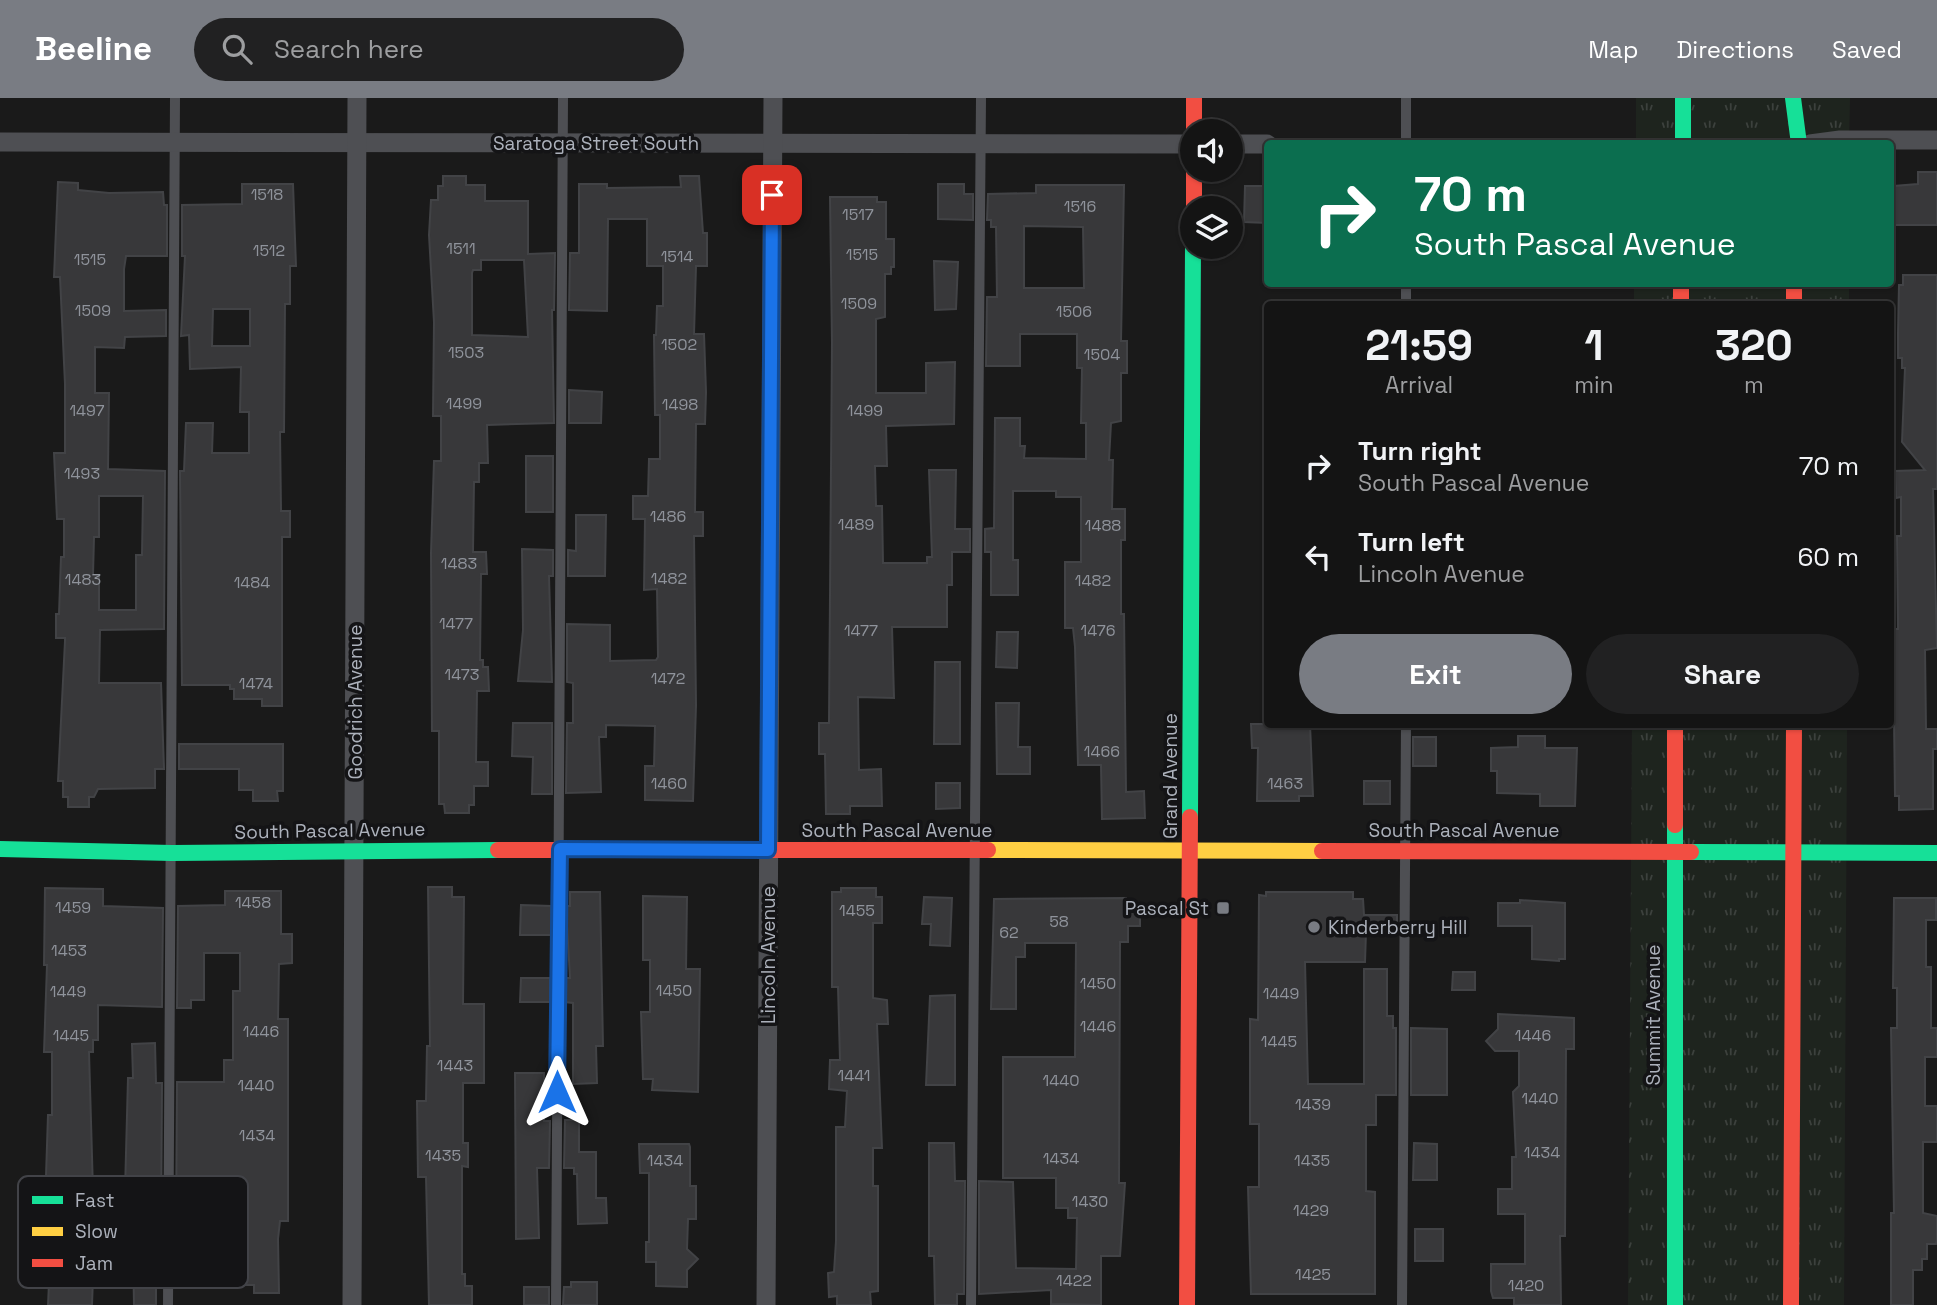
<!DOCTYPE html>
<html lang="en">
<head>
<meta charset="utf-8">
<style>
  :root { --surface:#141414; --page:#212122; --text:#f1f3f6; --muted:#9d9ea0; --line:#333334; --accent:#797c83 }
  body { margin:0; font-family:"Space Grotesk",sans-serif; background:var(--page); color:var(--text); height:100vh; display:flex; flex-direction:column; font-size:26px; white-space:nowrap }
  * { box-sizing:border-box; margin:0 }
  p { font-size:23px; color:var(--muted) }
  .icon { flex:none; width:38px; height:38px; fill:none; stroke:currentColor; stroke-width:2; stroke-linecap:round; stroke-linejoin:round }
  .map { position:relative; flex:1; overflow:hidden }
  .details { position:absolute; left:1264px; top:203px; width:630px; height:427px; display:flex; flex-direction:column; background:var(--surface); border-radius:7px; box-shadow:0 2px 5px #0004,0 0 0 2px var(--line) }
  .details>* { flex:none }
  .hud { position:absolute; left:1264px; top:42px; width:630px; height:147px; border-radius:7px; box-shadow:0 2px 5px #0004,0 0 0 2px var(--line); background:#0b6e4f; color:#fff; overflow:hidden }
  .tools { position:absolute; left:1180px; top:21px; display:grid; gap:14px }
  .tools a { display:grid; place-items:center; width:63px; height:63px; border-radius:50%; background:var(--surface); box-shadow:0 2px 5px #0004,0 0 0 2px var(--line); font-size:35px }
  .pin { position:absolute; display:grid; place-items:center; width:60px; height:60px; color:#fff; margin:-30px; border-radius:14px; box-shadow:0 4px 10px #0006 }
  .me { position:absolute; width:77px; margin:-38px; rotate:0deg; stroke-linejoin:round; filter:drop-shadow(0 0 5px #0008) }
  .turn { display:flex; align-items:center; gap:24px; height:147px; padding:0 35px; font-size:32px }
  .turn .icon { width:91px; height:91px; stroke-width:2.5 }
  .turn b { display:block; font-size:49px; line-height:60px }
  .eta { display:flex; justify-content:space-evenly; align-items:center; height:119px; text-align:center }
  .eta b { font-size:42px; font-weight:800; line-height:49px }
  .button { display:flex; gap:14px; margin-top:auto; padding:14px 35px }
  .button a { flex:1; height:80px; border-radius:42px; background:var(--accent); color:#fff; font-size:28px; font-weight:800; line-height:80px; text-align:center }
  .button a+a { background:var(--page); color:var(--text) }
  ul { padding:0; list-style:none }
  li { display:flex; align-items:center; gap:21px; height:91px; padding:0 35px }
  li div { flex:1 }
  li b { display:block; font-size:26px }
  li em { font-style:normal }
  header { display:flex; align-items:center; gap:42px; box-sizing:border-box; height:98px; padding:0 35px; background:var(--accent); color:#fff }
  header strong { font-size:33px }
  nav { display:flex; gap:38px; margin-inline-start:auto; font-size:24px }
  .search { width:490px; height:63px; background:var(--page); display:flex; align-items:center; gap:18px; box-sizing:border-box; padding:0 24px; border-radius:38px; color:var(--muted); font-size:26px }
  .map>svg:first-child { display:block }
  .park { fill:url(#park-tufts) }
  .building { fill:#38383a; stroke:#424346; stroke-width:2; fill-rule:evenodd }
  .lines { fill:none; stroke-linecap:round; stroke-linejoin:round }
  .lane { stroke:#4e4f53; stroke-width:10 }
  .street { stroke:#4e4f53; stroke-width:19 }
  .fast { stroke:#16e098; stroke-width:16 }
  .slow { stroke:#ffcf43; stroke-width:16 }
  .jam { stroke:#f24e42; stroke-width:16 }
  .route-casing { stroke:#114b97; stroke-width:18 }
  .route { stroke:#1a73e8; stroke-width:12 }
  .poi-dot { fill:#797c83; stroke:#141416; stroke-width:2.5 }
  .labels { text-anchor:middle; stroke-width:7; stroke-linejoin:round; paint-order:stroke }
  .number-label { font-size:16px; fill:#8f939b }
  .street-label { font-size:19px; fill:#acb1bb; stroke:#141416 }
  .poi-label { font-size:19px; fill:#acb1bb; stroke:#141416; text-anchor:end }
  .key { fill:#141416; stroke:#424348; stroke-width:2 }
  .key-label { font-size:19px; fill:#acb1bb }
</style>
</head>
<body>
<header>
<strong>Beeline</strong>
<div class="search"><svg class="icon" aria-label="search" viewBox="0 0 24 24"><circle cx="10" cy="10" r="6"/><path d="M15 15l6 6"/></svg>Search here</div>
<nav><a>Map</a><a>Directions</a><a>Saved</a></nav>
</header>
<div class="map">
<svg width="1937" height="1207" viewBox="0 0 1937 1207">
  <defs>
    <pattern id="park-tufts" width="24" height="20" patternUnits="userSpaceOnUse" patternTransform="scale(1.75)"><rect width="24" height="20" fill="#1e241e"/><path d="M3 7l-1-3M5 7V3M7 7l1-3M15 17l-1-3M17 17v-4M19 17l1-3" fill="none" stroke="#3c413d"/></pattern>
  </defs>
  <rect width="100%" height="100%" fill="#1a1a1a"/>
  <g class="park">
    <path d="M1636 0H1850L1849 45H1636Z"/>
    <rect x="1634" y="186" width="215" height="20"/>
    <path d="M1632 627H1847L1844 1207H1628Z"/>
  </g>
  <g class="building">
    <path d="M1918 74H1937V127H1894V88L1918 86Z"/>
    <path d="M443 78H466V87H485V103H528V156L555 155 554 212H552L554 325 487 327 488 365H479V384H474L473 454H486L487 476H481L480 562H483V569H488L489 593H477L476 664H488V688H474V707H469V715H445L444 706H439V633H432L431 455 434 363H441V318H433L434 224 429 137 431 102H438V88H443ZM481 162H524L528 239 472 237V175L473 172H481Z"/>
    <path d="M680 78H699L703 135H707V168H696L694 236H704L706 294 705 326H696L695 414H703V438H694L696 607 693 703 645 702V668H654L655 628 606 627V639H599L601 694 566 695 567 625H573V585L567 584V526L610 527V563L656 562 658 559 657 491 644 492 645 421H633V398H648L649 361H660V317H655L654 237H656L657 208H663V168H647V121H608L607 213 569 212 570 155H579V86H607V90L681 89Z"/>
    <path d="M58 84 78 85V92L109 95 163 94 164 107H167V158H126L124 171V213L166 212V238L125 239 124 250 95 249V295H109L108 371 165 373 164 531 100 532 99 585H161L164 671H155V690L98 691 94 699H89V709H68V699H63V683H58L65 543V540H56V516H59L61 459H64V421H57L54 355H65V286L60 179H54ZM99 398H143L142 457H136V512H99V477H93L94 439H99Z"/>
    <path d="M242 86H293L296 168H290V206H285L284 334H280L281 413H290V439H282V608H262V601H234V591H230V587H182L180 373H184L186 325H213L212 355H249V314H240L241 269 190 271 189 237 181 238 185 158H182V107L242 106ZM213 211H250V248H212Z"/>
    <path d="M938 86H964V96H973V122L938 121Z"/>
    <path d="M1036 87H1124L1121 243H1127V275H1121V323L1111 325 1109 362H1113L1112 411H1125V442H1121V516H1124L1126 694 1144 693 1145 720 1102 721 1101 667H1078L1075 549 1073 530H1065V464H1081V399H1056V393H1013V462H1018V497H991V454H985V431L994 430 995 320H1020V348H1025L1024 360 1086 361V325H1081L1082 270H1077V236H1020V268H986L987 199H997L996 129H991V122H987L988 96 1036 95ZM1024 128 1083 129 1084 190H1024Z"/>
    <path d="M1245 88H1267V125L1244 124Z"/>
    <path d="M830 99H877V104H886V141H894V169H891V176H885V219L876 221V295H926V265L955 264 954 326 886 328 887 368H875L876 408H882L883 465H927V459H932L929 372H956L955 431H970V454H952V487H947V529H892L894 600 858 599 859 672 881 671 882 708H850V716H826L825 656H819V625H829L832 245Z"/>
    <path d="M934 163 958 164 956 211 935 212Z"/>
    <path d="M1903 177H1937V391H1933L1937 550 1925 552 1926 631H1937V651H1933V711L1899 712V698H1895L1894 619H1890V582H1895V531H1898L1897 438H1901V399L1896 400 1895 373 1925 372 1902 344 1905 270H1902V260H1898V235L1899 187H1903Z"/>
    <path d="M569 292 602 294 601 325H569Z"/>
    <rect x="526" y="358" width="27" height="56"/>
    <path d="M576 417H606L605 478H568V452L576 453Z"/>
    <path d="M522 451 553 452V478H549L552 584 518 583 523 532Z"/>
    <path d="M997 534H1018L1017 570 996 569Z"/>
    <path d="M935 564H960V646H934Z"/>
    <path d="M996 605H1019L1018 649H1030V676H997Z"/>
    <path d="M513 625H552V696H532L533 659 512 658Z"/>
    <path d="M1251 626H1310L1313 698H1299V703H1257L1258 650H1252Z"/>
    <path d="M1518 638H1545V650H1577L1575 708H1540V696L1497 695V673H1491V650L1518 649Z"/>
    <rect x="1413" y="639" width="23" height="29"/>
    <path d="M179 646H283V693H277L278 703H253V692H239V671H179Z"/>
    <rect x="1364" y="683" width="26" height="23"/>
    <path d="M936 685H960V710L936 711Z"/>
    <path d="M428 789H452V799H464L463 906H484V985H463V1045H468V1069L462 1068V1176H465V1188H472V1207H429L426 1079H418L417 1003H426L427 948H430Z"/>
    <path d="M45 790 103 791V808L163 810 162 909 98 907V942H93V954H89L93 1093H84V1152H94L92 1207H48L50 1163 44 1162 45 1133H40V1108H45L48 1017H52V954H44L47 867H44Z"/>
    <path d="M841 790H876V799H882V825H873V900L887 902 888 926H877L882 1050H873V1088H878V1193L870 1194 871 1207H837V1198L829 1199 828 1175 834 1174 836 1143V1029H845L847 993 829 991 830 962H840L838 889H832V794H841Z"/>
    <path d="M225 793H281V836H292V865L279 866 278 921H288V1123H280L278 1141 279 1195H254V1187H236V1140H229V1132L176 1131 177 984H224V962H233V893H240V855H204V902H191V910H177L178 808 225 807Z"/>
    <path d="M570 794H600L603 948H596L597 985 573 986V905L565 904V880H570L566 808H570Z"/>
    <path d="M1266 794H1353V801H1363L1364 817H1397V832L1366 834 1365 864H1305L1308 986H1364V871H1387V918H1393V930H1396V997H1376V1027H1366V1093L1375 1094V1196H1251L1248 1089H1259V1026H1250V921L1258 922 1259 797 1266 798Z"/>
    <path d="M643 798 687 799 686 871H700L698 994 652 992 653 981H643L641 914H650V862H643Z"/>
    <path d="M924 799 952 800 950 848 930 847 931 826H922Z"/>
    <path d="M1126 800V805H1140V828H1128V844H1120L1119 1085H1125L1120 1158H1101V1207L1051 1206V1192L979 1196V1083L1013 1084 1016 1170 1076 1171 1077 1120H1068V1110H1056V1080H1003V959H1075L1076 845H1025V859H1016V911H991L994 801Z"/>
    <path d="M1894 800H1936V822H1926V869H1931V930H1937V959H1925V1008H1937V1044H1923V1115L1937 1118V1142L1936 1146H1927V1161H1922V1172H1913V1207H1891V1115H1894L1891 930H1897V890H1893Z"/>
    <path d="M1520 802 1565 805V861H1559V863L1532 861V828H1498V805H1520Z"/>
    <path d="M521 807 551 808V837H520Z"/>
    <path d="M1453 874H1475V892H1452Z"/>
    <path d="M521 880H550V904H520Z"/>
    <path d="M955 897V987H926L930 898Z"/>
    <path d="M1498 916 1574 920V951H1566L1565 1138H1560L1561 1207H1514V1200H1493L1491 1193V1166H1525V1116H1498V1091H1512V1059H1516L1513 994 1519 988V953H1495L1486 943 1498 931Z"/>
    <path d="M1411 930 1447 931V997H1411Z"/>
    <path d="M155 945 156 985H162L161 1131 156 1132V1207H134L132 1093H125L128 980H133L132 946Z"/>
    <path d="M515 975H544V1023H550L549 1070H537L539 1140 516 1141Z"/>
    <path d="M565 1022H579V1054H596V1100H606L607 1125 578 1126 577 1076H574V1070H564Z"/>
    <path d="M929 1045H954L955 1083H965L964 1196H957V1207H935L934 1158H929Z"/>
    <path d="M1414 1045 1437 1046V1082H1413Z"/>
    <path d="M639 1046H689L690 1049V1088H696V1121H688L687 1151 698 1161 687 1172V1189L656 1188V1164H646V1144H649V1075H640Z"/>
    <rect x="1415" y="1131" width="28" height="32"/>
    <path d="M571 1184H597V1207H563L564 1189H571Z"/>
    <rect x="524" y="1189" width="25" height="18"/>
  </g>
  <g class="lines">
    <g class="lane">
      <path d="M1406 46V0"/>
      <path d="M1406 186V206"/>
      <path d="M168 1207 175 0"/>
      <path d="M556 1207 563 0"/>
      <path d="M971 1207 981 0"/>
      <path d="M1402 1207 1406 626"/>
    </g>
    <g class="street">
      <path d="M0 44 1192 46"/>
      <path d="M1230 46H1267"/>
      <path d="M1810 46 1840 42H1937"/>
      <path d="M352 1207 357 0"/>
      <path d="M766 1207 773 0"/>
    </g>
    <g class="fast">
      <path d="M1683 0V46"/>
      <path d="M1793 0 1799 46"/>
      <path d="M1190 719 1193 149"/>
      <path d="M1675 727V1207"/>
      <path d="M0 751 172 755 498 752"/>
      <path d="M1691 754 1937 755"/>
    </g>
    <path class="slow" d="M988 752 1322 753"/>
    <g class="jam">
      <path d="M1194 0V33"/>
      <path d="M1194 72V110"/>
      <path d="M1681 186V206"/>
      <path d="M1794 186V206"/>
      <path d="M1675 626V727"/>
      <path d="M498 752H988"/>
      <path d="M1322 753 1691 754"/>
      <path d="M1187 1207 1190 719"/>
      <path d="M1791 1207 1794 626"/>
    </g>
  </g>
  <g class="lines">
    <g class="route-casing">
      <path id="route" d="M557 994 560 751 768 752 772 97"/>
    </g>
    <use href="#route" class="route"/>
  </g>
  <g class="poi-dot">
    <rect x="1216" y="803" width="14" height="14" rx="3.5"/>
    <circle cx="1314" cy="829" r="7"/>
  </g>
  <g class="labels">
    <g class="number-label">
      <text x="267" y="102">1518</text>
      <text x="1080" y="114">1516</text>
      <text x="858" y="122">1517</text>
      <text x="461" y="156">1511</text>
      <text x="269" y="158">1512</text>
      <text x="862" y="162">1515</text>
      <text x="677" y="164">1514</text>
      <text x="90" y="167">1515</text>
      <text x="859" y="211">1509</text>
      <text x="93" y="218">1509</text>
      <text x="1074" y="219">1506</text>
      <text x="679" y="252">1502</text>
      <text x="466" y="260">1503</text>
      <text x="1102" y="262">1504</text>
      <text x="464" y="311">1499</text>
      <text x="680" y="312">1498</text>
      <text x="87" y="318">1497</text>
      <text x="865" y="318">1499</text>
      <text x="82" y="381">1493</text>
      <text x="668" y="424">1486</text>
      <text x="856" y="432">1489</text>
      <text x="1103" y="433">1488</text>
      <text x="459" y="471">1483</text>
      <text x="669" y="486">1482</text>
      <text x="83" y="487">1483</text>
      <text x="1093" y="488">1482</text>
      <text x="252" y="490">1484</text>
      <text x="456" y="531">1477</text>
      <text x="861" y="538">1477</text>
      <text x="1098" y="538">1476</text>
      <text x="462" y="582">1473</text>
      <text x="668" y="586">1472</text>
      <text x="256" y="591">1474</text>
      <text x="1102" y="659">1466</text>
      <text x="669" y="691">1460</text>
      <text x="1285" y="691">1463</text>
      <text x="253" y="810">1458</text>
      <text x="73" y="815">1459</text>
      <text x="857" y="818">1455</text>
      <text x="1059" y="829">58</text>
      <text x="1009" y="840">62</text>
      <text x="69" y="858">1453</text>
      <text x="1098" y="891">1450</text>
      <text x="674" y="898">1450</text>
      <text x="68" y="899">1449</text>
      <text x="1281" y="901">1449</text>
      <text x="1098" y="934">1446</text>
      <text x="261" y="939">1446</text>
      <text x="71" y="943">1445</text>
      <text x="1533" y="943">1446</text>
      <text x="1279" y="949">1445</text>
      <text x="455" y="973">1443</text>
      <text x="854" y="983">1441</text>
      <text x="1061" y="988">1440</text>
      <text x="256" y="993">1440</text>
      <text x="1540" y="1006">1440</text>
      <text x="1313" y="1012">1439</text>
      <text x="257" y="1043">1434</text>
      <text x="1542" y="1060">1434</text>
      <text x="443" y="1063">1435</text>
      <text x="1061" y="1066">1434</text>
      <text x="665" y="1068">1434</text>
      <text x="1312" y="1068">1435</text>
      <text x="1090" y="1109">1430</text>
      <text x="1311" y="1118">1429</text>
      <text x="1313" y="1182">1425</text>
      <text x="1074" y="1188">1422</text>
      <text x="1526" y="1193">1420</text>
    </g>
    <g class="street-label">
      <text x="596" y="52">Saratoga Street South</text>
      <text transform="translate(355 604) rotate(-90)" y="7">Goodrich Avenue</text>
      <text transform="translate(1170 678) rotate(-90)" y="7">Grand Avenue</text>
      <text transform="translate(330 732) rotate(-1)" y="7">South Pascal Avenue</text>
      <text x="897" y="739">South Pascal Avenue</text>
      <text x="1464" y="739">South Pascal Avenue</text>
      <text transform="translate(768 857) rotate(-90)" y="7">Lincoln Avenue</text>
      <text transform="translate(1653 917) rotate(-90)" y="7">Summit Avenue</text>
    </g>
    <g class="poi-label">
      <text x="1209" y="817">Pascal St</text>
      <text x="1328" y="836" text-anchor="start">Kinderberry Hill</text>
    </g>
  </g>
  <rect x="18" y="1078" width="230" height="112" rx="10" class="key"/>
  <rect x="32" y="1098" width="31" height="8" fill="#16e098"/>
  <rect x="32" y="1129" width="31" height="9" fill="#ffcf43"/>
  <rect x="32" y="1161" width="31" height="8" fill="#f24e42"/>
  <g class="key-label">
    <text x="75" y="1109">Fast</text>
    <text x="75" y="1140">Slow</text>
    <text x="75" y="1172">Jam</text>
  </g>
</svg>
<div class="tools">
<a><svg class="icon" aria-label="sound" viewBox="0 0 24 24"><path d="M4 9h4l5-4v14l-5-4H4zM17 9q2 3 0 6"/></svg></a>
<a><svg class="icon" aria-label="layers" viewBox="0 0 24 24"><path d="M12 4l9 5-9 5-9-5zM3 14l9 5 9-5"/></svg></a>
</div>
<div class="pin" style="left:772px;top:97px;background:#d93025"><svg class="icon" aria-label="arrive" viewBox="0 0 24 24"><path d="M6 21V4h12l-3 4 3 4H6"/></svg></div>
<svg class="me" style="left:557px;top:994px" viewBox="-20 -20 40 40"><path d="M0-17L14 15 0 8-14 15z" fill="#1a73e8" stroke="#fff" stroke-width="4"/></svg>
<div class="hud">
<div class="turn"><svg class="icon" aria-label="right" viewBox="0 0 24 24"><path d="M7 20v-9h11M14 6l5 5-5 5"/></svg><div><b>70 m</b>South Pascal Avenue</div></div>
</div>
<section class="details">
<div class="eta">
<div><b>21:59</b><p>Arrival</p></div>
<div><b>1</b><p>min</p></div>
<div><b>320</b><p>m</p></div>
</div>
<ul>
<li><svg class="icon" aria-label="right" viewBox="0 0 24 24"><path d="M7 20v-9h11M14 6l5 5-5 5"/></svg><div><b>Turn right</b><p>South Pascal Avenue</p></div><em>70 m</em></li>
<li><svg class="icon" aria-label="left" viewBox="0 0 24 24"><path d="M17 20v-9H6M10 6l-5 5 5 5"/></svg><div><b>Turn left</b><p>Lincoln Avenue</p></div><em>60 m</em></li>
</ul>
<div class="button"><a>Exit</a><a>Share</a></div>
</section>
</div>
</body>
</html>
